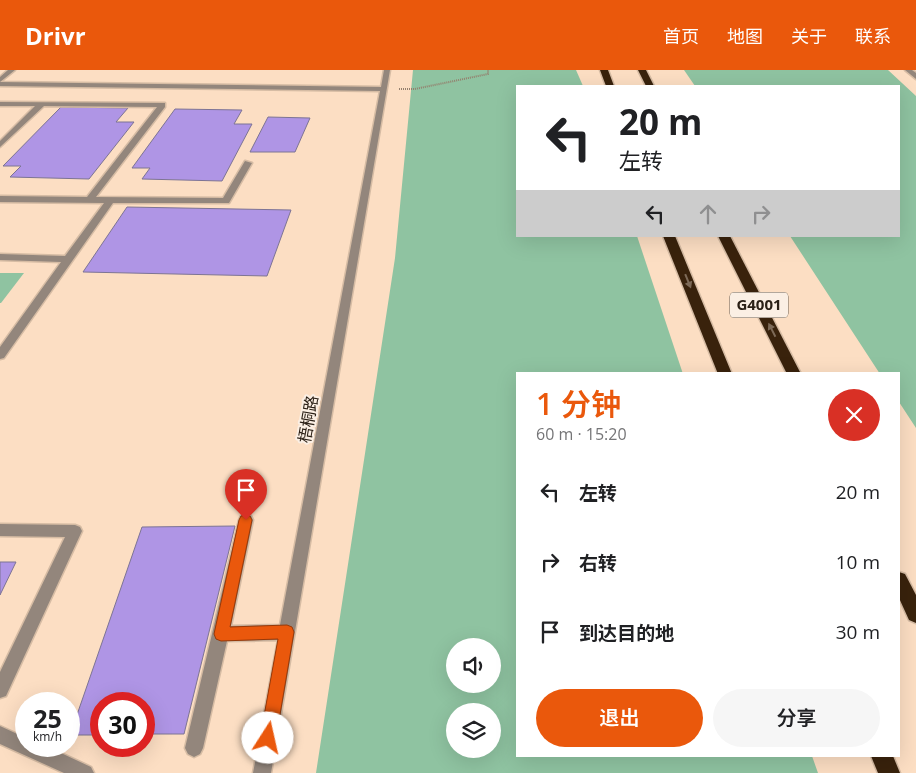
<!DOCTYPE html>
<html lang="zh">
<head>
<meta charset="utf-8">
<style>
  :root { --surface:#fff; --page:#f6f6f6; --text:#202124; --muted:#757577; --accent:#ea580c }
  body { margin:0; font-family:"Open Sans","Noto Sans SC",sans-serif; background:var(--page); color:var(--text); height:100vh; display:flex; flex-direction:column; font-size:19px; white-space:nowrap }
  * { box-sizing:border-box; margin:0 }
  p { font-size:16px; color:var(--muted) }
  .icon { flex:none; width:28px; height:28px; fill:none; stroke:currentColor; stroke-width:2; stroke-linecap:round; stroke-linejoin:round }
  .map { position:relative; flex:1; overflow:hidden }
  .panel { position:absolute; left:516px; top:302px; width:384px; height:385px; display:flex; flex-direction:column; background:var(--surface); border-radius:0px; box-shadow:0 5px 20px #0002 }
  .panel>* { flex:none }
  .hud { position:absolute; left:516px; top:15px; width:384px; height:152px; border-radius:0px; box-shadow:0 5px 20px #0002; background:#fff; color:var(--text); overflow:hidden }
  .tools { position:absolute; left:446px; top:568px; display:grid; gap:10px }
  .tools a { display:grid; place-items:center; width:55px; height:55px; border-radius:50%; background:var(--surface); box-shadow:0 5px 20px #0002; font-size:25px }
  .speed { position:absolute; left:15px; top:622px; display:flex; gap:10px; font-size:25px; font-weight:700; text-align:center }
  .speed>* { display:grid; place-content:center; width:65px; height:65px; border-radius:50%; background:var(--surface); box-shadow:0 5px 20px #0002; line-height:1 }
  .speed small { font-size:12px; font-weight:400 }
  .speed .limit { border:8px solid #d22; background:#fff; color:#111 }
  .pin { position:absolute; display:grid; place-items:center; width:42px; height:42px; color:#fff; margin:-51px -21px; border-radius:50% 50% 50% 0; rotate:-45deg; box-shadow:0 0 5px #0007 }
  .pin .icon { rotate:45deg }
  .me { position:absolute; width:55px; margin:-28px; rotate:10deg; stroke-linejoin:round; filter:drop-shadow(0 0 4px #0008) }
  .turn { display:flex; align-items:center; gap:18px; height:105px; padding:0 20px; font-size:22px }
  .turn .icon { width:65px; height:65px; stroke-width:2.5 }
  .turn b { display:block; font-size:35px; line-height:42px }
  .lanes { display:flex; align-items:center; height:48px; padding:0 20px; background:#0003; justify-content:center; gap:25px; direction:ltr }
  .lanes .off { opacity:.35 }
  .round { display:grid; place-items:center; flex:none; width:52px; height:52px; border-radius:26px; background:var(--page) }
  .summary { display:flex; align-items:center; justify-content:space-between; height:85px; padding:0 20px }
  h1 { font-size:30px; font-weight:600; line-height:38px; color:var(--accent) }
  .action { display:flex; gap:10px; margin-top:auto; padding:10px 20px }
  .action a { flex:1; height:58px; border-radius:30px; background:var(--accent); color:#fff; font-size:20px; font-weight:600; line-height:58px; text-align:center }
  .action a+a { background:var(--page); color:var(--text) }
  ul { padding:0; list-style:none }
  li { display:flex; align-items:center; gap:15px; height:70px; padding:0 20px }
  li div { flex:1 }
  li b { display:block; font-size:19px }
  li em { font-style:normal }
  header { display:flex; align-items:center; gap:30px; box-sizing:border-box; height:70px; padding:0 25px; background:var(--accent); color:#fff }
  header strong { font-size:24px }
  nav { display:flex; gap:28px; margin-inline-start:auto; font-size:18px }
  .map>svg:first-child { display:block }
  .green { fill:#8fc3a1; fill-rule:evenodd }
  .building { fill:#af95e5; stroke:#7d7494 }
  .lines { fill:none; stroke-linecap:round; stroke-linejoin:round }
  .minor-casing { stroke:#d6bca4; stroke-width:3 }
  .highway-casing { stroke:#d6bca4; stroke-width:3 }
  .path { stroke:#947f6d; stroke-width:2; stroke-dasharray:1 1; stroke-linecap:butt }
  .minor { fill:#93867c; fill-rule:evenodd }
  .highway { fill:#39220c; fill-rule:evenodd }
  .oneway { fill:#7d6a58 }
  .route { fill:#ea580c; stroke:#983908 }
  .labels { text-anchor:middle; stroke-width:4; stroke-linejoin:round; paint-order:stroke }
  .shield { fill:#fbefe4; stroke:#695e54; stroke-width:1 }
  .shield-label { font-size:15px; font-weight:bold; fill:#2b2016 }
  .street-label { font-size:16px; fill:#2b2016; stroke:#fbefe4 }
</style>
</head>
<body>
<header>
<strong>Drivr</strong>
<nav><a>首页</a><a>地图</a><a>关于</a><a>联系</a></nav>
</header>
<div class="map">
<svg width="916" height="703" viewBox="0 0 916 703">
  <rect width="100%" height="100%" fill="#fcdec3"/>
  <g class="green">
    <path d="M413 0H576L583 16H518V166H637L683 304H518V686H812L818 703H316L395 188ZM455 576H492V614H455ZM455 641H492V679H455Z"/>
    <path d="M684 0H888L916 26V358L899 332V304H880L790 166H899V16H695Z"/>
    <path d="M0 203H24L1 233H0Z"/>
  </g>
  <g class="building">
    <path d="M61 37 128 38 116 52H134L89 109 10 107 21 96H3Z"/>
    <path d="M175 39 242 40 234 54H252L222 111 142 109 150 98H132Z"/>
    <path d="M268 47 310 48 295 82H250Z"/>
    <path d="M127 137 291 140 267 206 83 202Z"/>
    <path d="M235 456 184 664H144V634H101V665H70L142 457Z"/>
    <path d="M0 492H16L0 525Z"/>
  </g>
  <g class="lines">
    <g class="minor-casing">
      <g id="minor">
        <path d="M8 0H15L0 12 381 17 384 0H390L271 703H253L278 570 227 571 203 678 200 684 194 687 188 684 185 678 239 450 241 446 246 444 251 446 253 450 231 556 280 555 380 21 0 16V7Z"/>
        <path d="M905 0H912L916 3V9Z"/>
        <path d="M0 32 165 33V37L96 127 223 128 245 91 252 93 229 133H113L4 288 0 289V277L61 192 0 190V184L65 186 104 133 0 132V126L87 127 157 37 44 36 0 77V71L35 36H0Z"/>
        <path d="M0 454 75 455 80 457 82 461 6 626 0 628V602L65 467 0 466Z"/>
        <path d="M0 656 26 668V676H46L91 697 94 703H64L0 674Z"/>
      </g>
    </g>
    <g class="highway-casing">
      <g id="highway">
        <path d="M600 0H608L614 16H606Z"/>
        <path d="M638 0H646L654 16H646Z"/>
        <path d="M663 166H675L732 304H718Z"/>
        <path d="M718 166H730L801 304H787Z"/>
        <path d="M899 502 905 504 916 525V553L909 550 899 528Z"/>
        <path d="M871 686H893L900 703H878Z"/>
      </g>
    </g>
    <path class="path" d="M399 19H415L488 4V0"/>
    <use href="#minor" class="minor"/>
    <use href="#highway" class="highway"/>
  </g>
  <defs><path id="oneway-solid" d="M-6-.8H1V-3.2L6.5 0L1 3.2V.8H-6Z" transform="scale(1.25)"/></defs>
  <g class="oneway">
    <use href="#oneway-solid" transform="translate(688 211) rotate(68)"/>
    <use href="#oneway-solid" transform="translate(772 260) rotate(-117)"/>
  </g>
  <path class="route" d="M246 445 250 446 252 450 230 557 287 555 292 557 294 562 276 668 274 673 268 676 262 673 260 668 278 569 221 571 216 569 214 564 239 450 241 446Z"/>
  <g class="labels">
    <rect class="shield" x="730" y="222.5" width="58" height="25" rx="4"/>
    <g class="shield-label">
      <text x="759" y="240">G4001</text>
    </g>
    <g class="street-label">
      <text transform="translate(308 349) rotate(-80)" y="6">梧桐路</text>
    </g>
  </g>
</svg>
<div class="tools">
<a><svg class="icon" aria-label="sound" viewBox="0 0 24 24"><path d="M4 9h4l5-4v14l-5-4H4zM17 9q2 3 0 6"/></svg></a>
<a><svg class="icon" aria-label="layers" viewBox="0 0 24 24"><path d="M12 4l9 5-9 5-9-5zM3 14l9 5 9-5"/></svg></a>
</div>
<div class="speed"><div>25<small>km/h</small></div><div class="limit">30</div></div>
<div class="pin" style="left:246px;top:450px;background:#d93025"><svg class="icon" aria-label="arrive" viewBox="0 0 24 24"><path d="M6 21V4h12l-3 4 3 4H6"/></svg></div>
<svg class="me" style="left:268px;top:668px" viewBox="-20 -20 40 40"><circle r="19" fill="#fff"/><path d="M0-13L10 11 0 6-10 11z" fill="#ea580c"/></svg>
<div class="hud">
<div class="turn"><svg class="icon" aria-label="left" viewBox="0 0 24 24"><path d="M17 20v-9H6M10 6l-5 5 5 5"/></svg><div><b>20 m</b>左转</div></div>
<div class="lanes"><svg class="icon" aria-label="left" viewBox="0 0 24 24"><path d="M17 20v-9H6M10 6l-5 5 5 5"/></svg><svg class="icon off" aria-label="ahead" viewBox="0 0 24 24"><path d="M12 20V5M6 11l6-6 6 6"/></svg><svg class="icon off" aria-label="right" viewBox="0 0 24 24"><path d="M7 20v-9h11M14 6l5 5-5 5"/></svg></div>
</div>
<section class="panel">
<div class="summary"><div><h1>1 分钟</h1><p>60 m · 15:20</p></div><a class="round" style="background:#d93025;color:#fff"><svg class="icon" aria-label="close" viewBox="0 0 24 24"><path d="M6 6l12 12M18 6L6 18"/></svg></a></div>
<ul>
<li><svg class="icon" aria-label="left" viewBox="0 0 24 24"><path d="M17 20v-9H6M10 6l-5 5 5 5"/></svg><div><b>左转</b></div><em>20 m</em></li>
<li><svg class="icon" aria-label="right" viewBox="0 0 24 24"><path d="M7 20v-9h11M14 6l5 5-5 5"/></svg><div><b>右转</b></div><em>10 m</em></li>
<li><svg class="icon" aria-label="arrive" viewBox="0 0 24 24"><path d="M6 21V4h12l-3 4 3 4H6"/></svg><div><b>到达目的地</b></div><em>30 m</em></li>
</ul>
<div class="action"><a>退出</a><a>分享</a></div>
</section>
</div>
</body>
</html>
